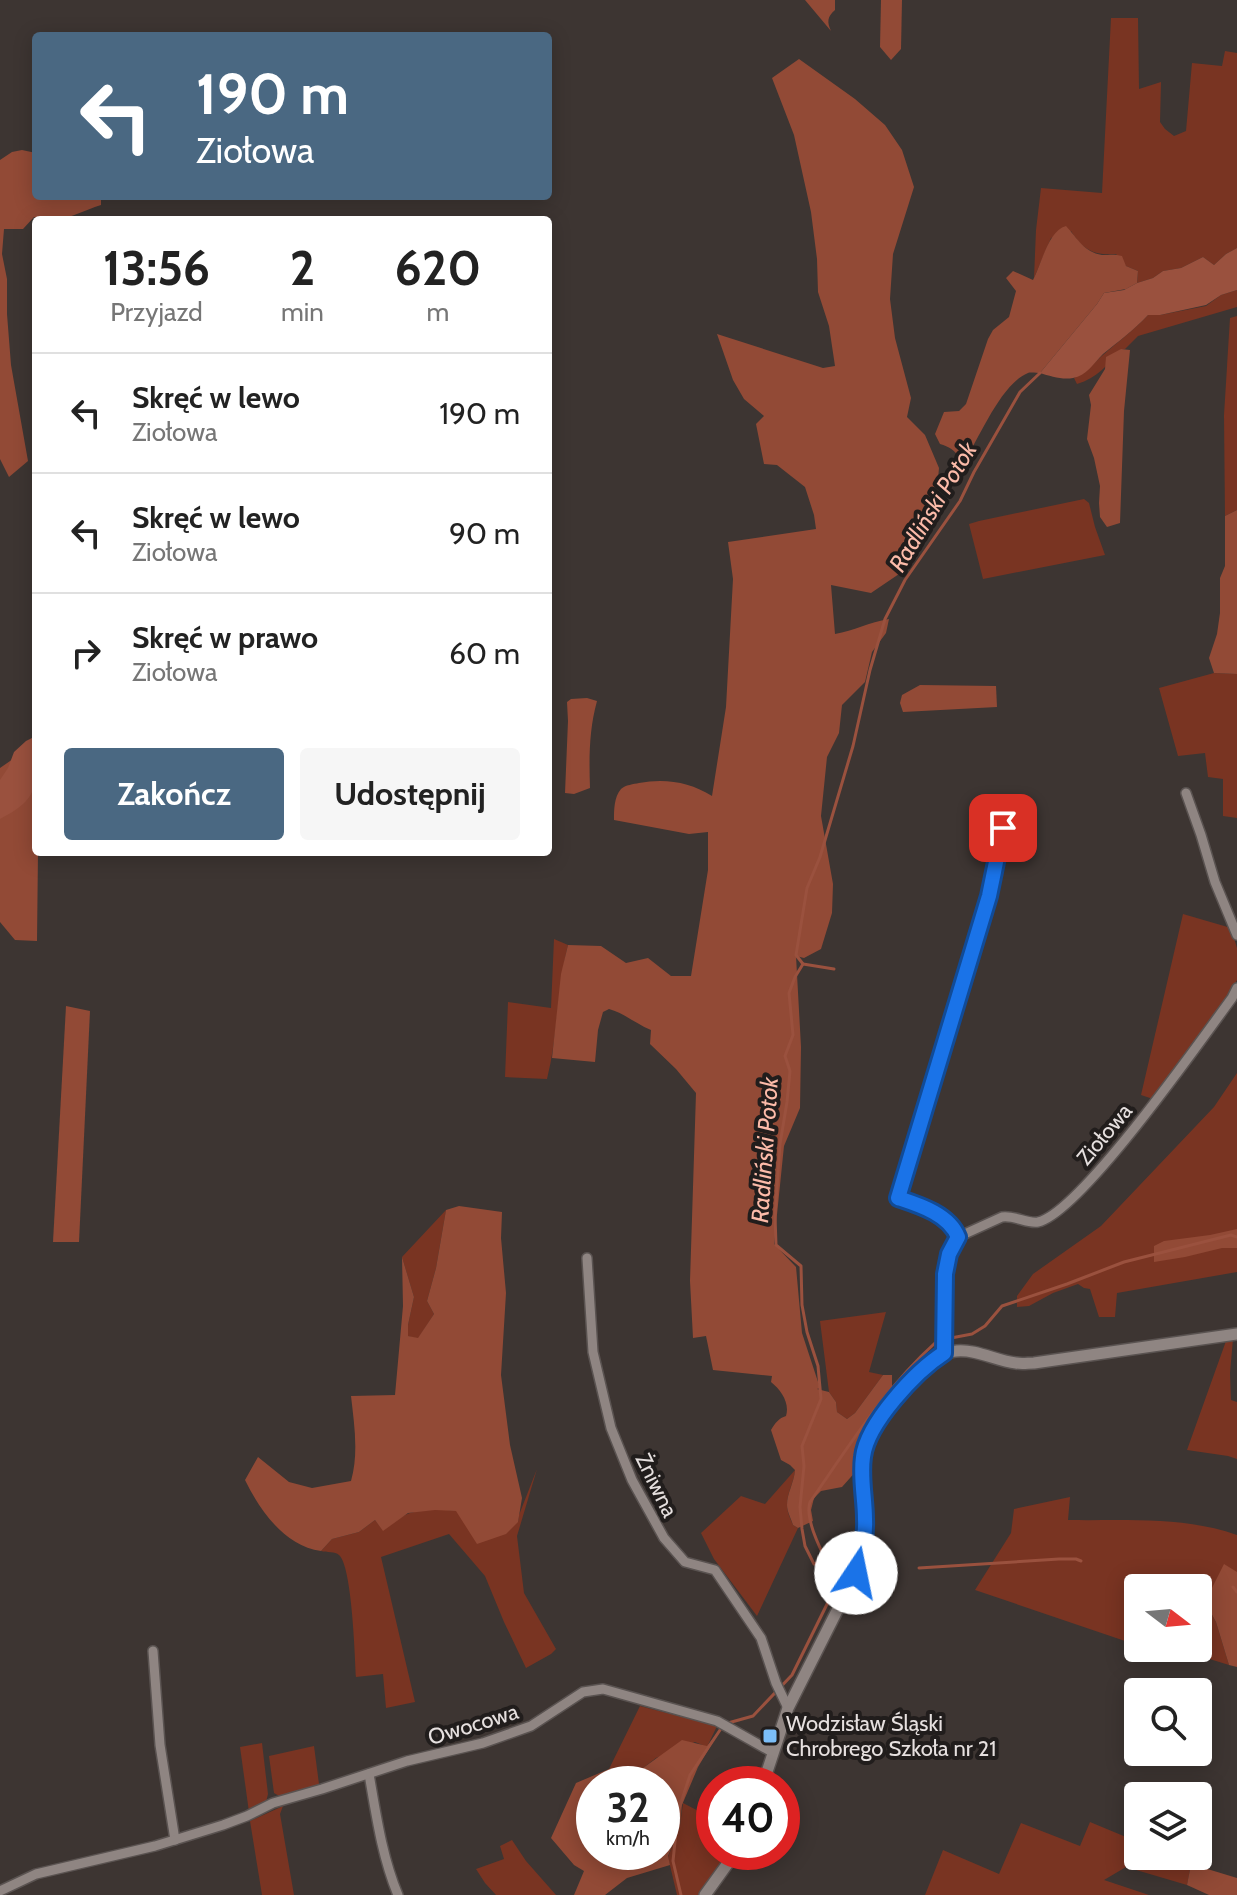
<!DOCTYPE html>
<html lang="pl">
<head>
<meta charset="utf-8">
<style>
  :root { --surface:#fff; --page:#f6f6f6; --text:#222; --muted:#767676; --line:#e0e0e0; --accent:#4a6882 }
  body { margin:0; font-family:Cabin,sans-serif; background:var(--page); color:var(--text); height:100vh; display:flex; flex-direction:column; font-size:30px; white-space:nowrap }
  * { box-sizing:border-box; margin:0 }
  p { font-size:26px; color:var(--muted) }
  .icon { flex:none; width:44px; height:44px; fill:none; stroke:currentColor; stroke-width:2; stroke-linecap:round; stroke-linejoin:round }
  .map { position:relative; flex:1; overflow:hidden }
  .drawer { position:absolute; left:32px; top:216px; width:520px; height:640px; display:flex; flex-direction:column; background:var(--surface); border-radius:8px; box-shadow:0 4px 20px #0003 }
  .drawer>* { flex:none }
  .top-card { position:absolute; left:32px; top:32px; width:520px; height:168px; border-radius:8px; box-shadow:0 4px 20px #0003; background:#4a6882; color:#fff; overflow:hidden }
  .needle { width:52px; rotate:106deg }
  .buttons { position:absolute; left:1124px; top:1574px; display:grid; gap:16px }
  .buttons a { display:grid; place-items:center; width:88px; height:88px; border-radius:8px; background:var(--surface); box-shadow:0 4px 20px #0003; font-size:40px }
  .speed { position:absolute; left:576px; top:1766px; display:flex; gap:16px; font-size:40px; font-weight:700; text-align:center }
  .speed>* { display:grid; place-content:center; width:104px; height:104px; border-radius:50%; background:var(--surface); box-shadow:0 4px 20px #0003; line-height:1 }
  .speed small { font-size:20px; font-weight:400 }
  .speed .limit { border:12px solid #d22; background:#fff; color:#111 }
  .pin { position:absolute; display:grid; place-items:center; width:68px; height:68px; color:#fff; margin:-34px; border-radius:16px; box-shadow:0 4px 12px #0006 }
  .me { position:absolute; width:88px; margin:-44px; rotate:11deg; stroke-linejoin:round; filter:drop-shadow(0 0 6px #0008) }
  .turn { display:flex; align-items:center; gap:28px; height:168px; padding:0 32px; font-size:36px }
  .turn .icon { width:104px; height:104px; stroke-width:2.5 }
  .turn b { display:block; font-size:56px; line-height:68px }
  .eta { display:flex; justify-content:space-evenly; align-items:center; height:136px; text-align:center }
  .eta b { font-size:48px; font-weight:800; line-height:56px }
  .button { display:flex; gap:16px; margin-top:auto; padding:16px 32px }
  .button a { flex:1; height:92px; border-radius:8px; background:var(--accent); color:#fff; font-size:32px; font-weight:800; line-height:92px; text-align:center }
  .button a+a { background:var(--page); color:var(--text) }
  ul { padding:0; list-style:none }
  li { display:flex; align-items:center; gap:24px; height:120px; padding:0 32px; border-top:2px solid var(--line) }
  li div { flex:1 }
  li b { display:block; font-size:30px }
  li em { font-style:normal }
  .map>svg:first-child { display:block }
  .green { fill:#793422 }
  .forest { fill:#924a36; fill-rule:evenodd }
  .water { fill:#9a513e }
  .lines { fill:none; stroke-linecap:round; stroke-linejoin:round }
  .stream { stroke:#9a513e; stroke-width:3 }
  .minor-casing { stroke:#5a5351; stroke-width:12 }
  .tertiary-casing { stroke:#5a5351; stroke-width:14 }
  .minor { stroke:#8f8582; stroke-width:9 }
  .tertiary { stroke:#8f8582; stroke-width:11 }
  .route-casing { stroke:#114b97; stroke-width:20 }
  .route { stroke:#1a73e8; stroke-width:14 }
  .poi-dot { fill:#7bbef8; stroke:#211d1c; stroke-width:3 }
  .labels { text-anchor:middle; stroke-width:8; stroke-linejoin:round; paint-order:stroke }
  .street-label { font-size:22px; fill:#e6e0df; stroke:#211d1c }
  .poi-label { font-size:22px; fill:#e6e0df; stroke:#211d1c; text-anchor:start }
  .water-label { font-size:24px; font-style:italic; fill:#fcbba9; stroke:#211d1c }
</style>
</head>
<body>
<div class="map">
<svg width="1237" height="1895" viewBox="0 0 1237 1895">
  <rect width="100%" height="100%" fill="#3d3532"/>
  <g class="green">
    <path d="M1111 18H1138L1139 89 1161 82 1160 122 1165 129 1174 136 1186 131 1192 63 1222 66 1225 51 1237 53V248L1226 254 1214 265 1203 257 1181 268 1163 271 1153 278 1137 283 1138 271 1126 266 1116 254C1094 256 1082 249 1071 231L1051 238 1034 278 1036 230 1041 188 1102 193Z"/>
    <path d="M1237 290V307L1138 336 1125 349H1121C1108 365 1097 378 1077 384L1074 378C1086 372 1094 363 1104 354 1119 341 1134 330 1148 315H1160L1206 306 1221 295Z"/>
    <path d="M1237 316V510L1225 516 1224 415 1230 318Z"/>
    <path d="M1084 499 1089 503 1095 527 1105 555 983 579 969 524 979 521Z"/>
    <path d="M1214 673 1237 674V818L1223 816V779L1208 777 1205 753 1178 756 1159 688Z"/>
    <path d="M1183 914 1231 928 1237 948V980L1228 996 1153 1099 1141 1095Z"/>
    <path d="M554 939 568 945C557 989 558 1035 547 1079L505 1077 508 1002 551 1008Z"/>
    <path d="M1237 1073V1272L1117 1293 1115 1317H1099L1090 1289 1084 1288 1078 1284 1053 1293 1029 1306 1017 1307V1296L1033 1274 1101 1226 1214 1107Z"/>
    <path d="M446 1210 436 1268 427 1301 434 1314 418 1339 408 1336V1325L414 1297 402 1257Z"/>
    <path d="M886 1312 869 1372 883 1375 855 1413 847 1419 837 1412 836 1402 829 1392 820 1321Z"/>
    <path d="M1233 1339 1230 1373 1231 1400 1237 1402V1459L1228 1456 1187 1450 1226 1341Z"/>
    <path d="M537 1469 517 1536 524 1593 556 1649 551 1654 526 1668 504 1622 485 1576 449 1534 381 1557 415 1702 386 1708 383 1674 356 1677C355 1656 352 1566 339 1555 335 1551 327 1553 321 1551L332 1539 359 1532 375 1520 383 1530C391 1525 401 1516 410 1513 444 1504 484 1516 518 1522L519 1515Z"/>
    <path d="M795 1470C794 1484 784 1497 788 1512 789 1516 791 1520 793 1525L798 1528 757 1616 714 1559 701 1533 741 1496 765 1504Z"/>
    <path d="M1070 1497 1068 1520C1125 1521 1184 1516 1237 1535V1582L1205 1602 1216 1622 1229 1665 1174 1648H1198V1588H1138V1637L1132 1635 1125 1641 975 1590 1011 1533 1014 1509Z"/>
    <path d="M640 1706 717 1726 707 1747 695 1742 656 1758 643 1768 609 1769Z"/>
    <path d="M262 1743 268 1794 266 1802 249 1812 240 1747Z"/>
    <path d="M314 1746 319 1784 316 1788 281 1797 274 1793 269 1756Z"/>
    <path d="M683 1803 714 1819V1852H730L700 1895H677L668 1857 680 1826Z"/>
    <path d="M283 1806 280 1814 294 1895H262L250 1821Z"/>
    <path d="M1090 1822 1138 1842V1856H1172L1191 1864 1187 1885 1126 1867 1104 1880 1149 1895H925L943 1850 999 1874 1021 1823 1080 1846Z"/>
    <path d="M512 1840 526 1861 556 1895H496L485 1883 476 1869 504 1859 500 1846Z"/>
  </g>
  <g class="forest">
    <path d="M805 0H835V10C827 17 827 22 831 31Z"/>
    <path d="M881 0H902L901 49 891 60 880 47Z"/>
    <path d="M799 59 855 99 885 125 902 150 914 187 893 254 890 299 895 338 911 398 907 417 925 435 939 468 938 479 914 534 899 574 871 593 831 585 835 634C854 631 869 622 889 619L886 633 872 652 865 682 842 705 839 733 827 757 821 816 833 884 832 913 821 949 804 958 796 956 801 1047 800 1108 784 1146 774 1244 796 1267 802 1333 820 1388 817 1389 829 1392 836 1402 837 1412 847 1419 855 1413 883 1375H892V1394L858 1469 842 1487 821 1491 814 1498 811 1510 813 1521 798 1528 793 1525C791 1518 787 1512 787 1505 787 1493 794 1483 795 1470L790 1465 781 1460 771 1430C775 1423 779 1418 786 1416 790 1403 781 1390 771 1382L772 1376 713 1370 706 1336 693 1338 690 1281 696 1093 676 1069 650 1044 651 1030C636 1024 624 1013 609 1009L603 1012 598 1030 595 1062 552 1058 561 974 568 945 601 946 626 963 648 958 671 976H691L708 870V832L689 834 614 820C614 810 614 797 621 789 625 785 634 784 639 783 665 778 690 782 712 796L726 707 733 579 728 542 816 529 814 515 805 487 777 465 764 464 756 424 764 416 744 399 733 380 717 334 823 368 835 366 829 326 818 292 817 259 811 212 794 135 772 78Z"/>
    <path d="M22 150 36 153V196H101V205C80 211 55 228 34 217L23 229H4L2 254 7 279V314L11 365 28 461 9 477 0 459V160L12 152Z"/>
    <path d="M1066 226C1078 239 1084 252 1102 255 1110 255 1115 254 1122 256L1126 266 1138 271 1137 283 1126 289 1104 293 1097 304 1040 373C1038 373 1030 372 1028 373 1001 384 980 437 965 460L959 459C955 449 949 447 940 444L935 434 944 412 959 411 966 404 988 339 993 330 1009 317 1016 291 1006 278 1013 271 1033 280C1042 263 1048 231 1066 226Z"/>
    <path d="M1121 349 1130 350 1124 411 1120 523 1107 527 1100 517 1099 503 1100 486 1094 458 1087 439 1091 405 1089 395 1105 369 1106 357Z"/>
    <path d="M1237 510V674L1214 673 1209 658 1217 634 1220 613V578L1225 566V516Z"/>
    <path d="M920 685 996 686 997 707 903 712 900 703 902 695Z"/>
    <path d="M587 698 597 701C589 730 589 758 590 788L574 794 565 793 568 721 567 702 571 699Z"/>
    <path d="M36 743V852H38L37 941 15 940 0 922V768Z"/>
    <path d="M66 1006 90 1011 79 1242H53Z"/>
    <path d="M459 1206 502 1212 501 1238 506 1293 501 1375 510 1445 522 1498 518 1522 506 1534 477 1544 456 1511 435 1510 408 1513 383 1531 375 1520 359 1532 332 1539 321 1551C285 1546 260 1511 245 1480L258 1457 289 1482 312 1488 351 1481C359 1453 354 1423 351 1396L395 1395 403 1306 402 1257 414 1297 408 1325V1336L418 1338 434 1314 427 1301 436 1268 446 1210Z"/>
    <path d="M1237 1229V1248H1222L1185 1257 1154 1262V1246L1164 1241 1210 1235Z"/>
    <path d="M1224 1564 1237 1572V1667L1229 1665 1216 1622 1205 1602Z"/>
    <path d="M722 1727 698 1767 682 1805 680 1826 668 1856 670 1865 627 1878 605 1895H574L584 1871 574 1865 551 1838 576 1783 609 1769 643 1768 682 1740 707 1746ZM594 1784H662V1852H594Z"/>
    <path d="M1191 1864 1237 1878V1895H1209L1187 1885Z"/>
  </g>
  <g class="water">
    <path d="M1237 248V290L1221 295 1206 305 1160 315H1148C1134 330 1119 341 1103 354 1094 363 1086 376 1073 378 1062 380 1050 376 1040 373L1097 304 1104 293 1124 290 1137 283 1153 278 1163 271 1181 268 1203 257 1214 265 1226 254Z"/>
    <path d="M34 737 36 741C36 783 42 798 0 819V780L8 768 14 752 26 741Z"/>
  </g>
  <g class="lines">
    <g class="stream">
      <path d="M803 964 834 969"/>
      <path d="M951 1338 972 1334 985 1326 1002 1306 1067 1284 1124 1262 1231 1235 1237 1237"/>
      <path d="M827 1560 814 1564 805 1546 802 1529 800 1507 804 1466 802 1446 821 1399 818 1366 807 1332 802 1305 801 1266 776 1245 775 1216 780 1144 787 1102 790 1071 785 1056 793 1035 789 993 795 977 803 964 796 955 807 888 820 857 853 746 870 670 885 619 905 580 960 501 974 472 1020 392 1040 373"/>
      <path d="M919 1568 1059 1559H1076L1081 1561"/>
      <path d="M1233 1587 1237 1592"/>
      <path d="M728 1723 753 1716 792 1675 837 1584C829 1564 803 1522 810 1502 849 1446 885 1388 935 1343"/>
      <path d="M681 1895 673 1861 678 1812 690 1775 722 1727"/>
    </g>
    <g class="minor-casing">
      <g id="minor">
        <path d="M1186 793 1201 835 1215 882 1237 935"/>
        <path d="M958 1237 1002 1217C1015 1215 1027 1224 1038 1222 1080 1213 1201 1040 1232 998L1237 988"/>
        <path d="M587 1258 593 1352 611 1428 632 1480 664 1538 685 1562 715 1570 761 1638 776 1683 788 1708"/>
        <path d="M944 1353C942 1326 940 1280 949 1255 951 1249 955 1243 958 1237 950 1214 919 1204 898 1198L989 896 1003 828 1004 803"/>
        <path d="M153 1651 160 1745 175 1840"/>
        <path d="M369 1774C376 1814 382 1857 398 1895"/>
        <path d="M0 1891 36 1874 155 1846 223 1825 247 1816 273 1803 322 1789 407 1761 483 1743 531 1726 583 1692 603 1689 717 1721 772 1752"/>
      </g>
    </g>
    <g class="tertiary-casing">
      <g id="tertiary">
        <path d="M763 1784 788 1708 856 1573C862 1555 866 1538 865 1519 865 1496 858 1468 865 1446 873 1422 894 1398 911 1381 924 1367 937 1352 956 1351 977 1349 996 1361 1016 1363 1022 1364 1028 1363 1034 1363L1237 1334"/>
        <path d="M705 1895 736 1852"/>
      </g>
    </g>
    <use href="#minor" class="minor"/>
    <use href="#tertiary" class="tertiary"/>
  </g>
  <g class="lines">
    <g class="route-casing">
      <path id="route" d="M856 1573C862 1555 866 1538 865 1519 865 1499 860 1477 863 1457 867 1423 916 1371 944 1353L945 1274 949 1254 958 1237C949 1214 919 1205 898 1198L989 896 1003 828"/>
    </g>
    <use href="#route" class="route"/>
  </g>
  <rect class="poi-dot" x="762" y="1728" width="16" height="16" rx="4"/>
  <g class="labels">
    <g class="street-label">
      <text transform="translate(1104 1134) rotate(-50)" y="8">Ziołowa</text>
      <text transform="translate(657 1485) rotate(64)" y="8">Żniwna</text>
      <text transform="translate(473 1724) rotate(-17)" y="8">Owocowa</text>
    </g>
    <g class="poi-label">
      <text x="786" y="1731">Wodzisław Śląski<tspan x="786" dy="25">Chrobrego Szkoła nr 21</tspan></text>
    </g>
    <g class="water-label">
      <text transform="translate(933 507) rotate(-59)" y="8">Radliński Potok</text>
      <text transform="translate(765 1150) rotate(-86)" y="8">Radliński Potok</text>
    </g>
  </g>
</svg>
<div class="buttons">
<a><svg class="needle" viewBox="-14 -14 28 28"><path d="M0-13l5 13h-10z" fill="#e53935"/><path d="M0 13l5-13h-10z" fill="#767676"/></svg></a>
<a><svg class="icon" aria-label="search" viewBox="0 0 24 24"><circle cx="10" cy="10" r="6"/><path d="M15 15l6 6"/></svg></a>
<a><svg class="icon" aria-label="layers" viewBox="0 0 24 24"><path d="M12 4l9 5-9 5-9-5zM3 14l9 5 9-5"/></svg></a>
</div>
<div class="speed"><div>32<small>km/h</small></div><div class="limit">40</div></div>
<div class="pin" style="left:1003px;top:828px;background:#d93025"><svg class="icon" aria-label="arrive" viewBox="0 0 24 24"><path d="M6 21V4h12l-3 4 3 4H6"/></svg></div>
<svg class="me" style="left:856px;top:1573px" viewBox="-20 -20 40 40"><circle r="19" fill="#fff"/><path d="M0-13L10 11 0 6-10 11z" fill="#1a73e8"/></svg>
<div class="top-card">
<div class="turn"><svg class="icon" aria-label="left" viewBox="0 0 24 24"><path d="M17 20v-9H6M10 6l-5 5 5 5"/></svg><div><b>190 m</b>Ziołowa</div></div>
</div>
<section class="drawer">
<div class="eta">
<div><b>13:56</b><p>Przyjazd</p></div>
<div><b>2</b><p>min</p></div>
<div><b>620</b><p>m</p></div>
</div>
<ul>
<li><svg class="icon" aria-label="left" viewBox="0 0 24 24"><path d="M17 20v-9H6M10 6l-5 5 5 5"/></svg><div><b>Skręć w lewo</b><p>Ziołowa</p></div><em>190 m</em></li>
<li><svg class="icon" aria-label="left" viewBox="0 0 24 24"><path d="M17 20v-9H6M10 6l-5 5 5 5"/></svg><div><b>Skręć w lewo</b><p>Ziołowa</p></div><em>90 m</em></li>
<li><svg class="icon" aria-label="right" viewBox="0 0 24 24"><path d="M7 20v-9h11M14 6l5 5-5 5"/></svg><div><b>Skręć w prawo</b><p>Ziołowa</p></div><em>60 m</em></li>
</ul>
<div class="button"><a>Zakończ</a><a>Udostępnij</a></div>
</section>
</div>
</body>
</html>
